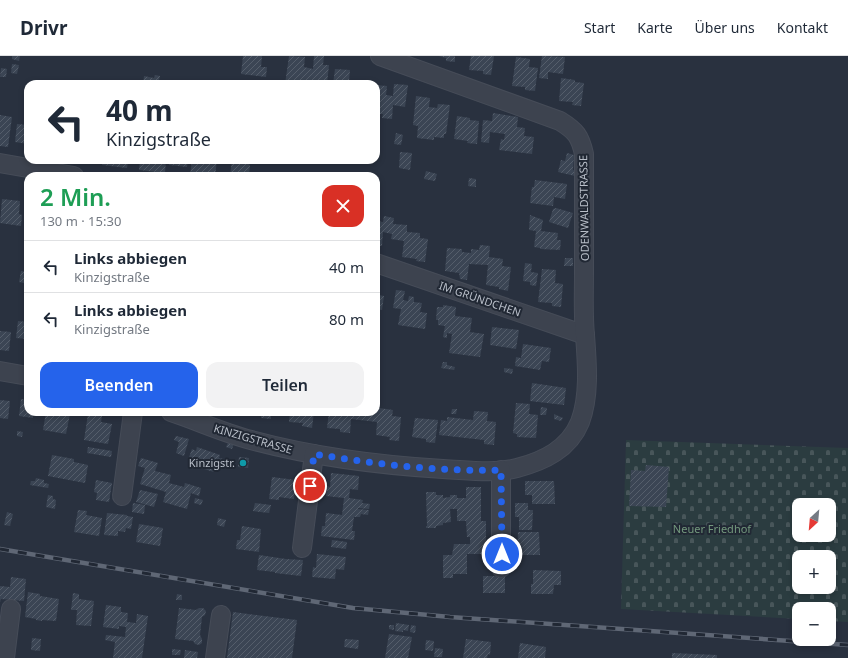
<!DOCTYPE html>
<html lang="de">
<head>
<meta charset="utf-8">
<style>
  :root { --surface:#fff; --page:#f2f2f3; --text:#1f2937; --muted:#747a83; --line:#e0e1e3; --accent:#2563eb }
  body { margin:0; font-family:"Noto Sans",sans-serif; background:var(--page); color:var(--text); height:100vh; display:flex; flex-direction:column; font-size:15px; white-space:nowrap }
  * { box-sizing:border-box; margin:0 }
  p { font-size:13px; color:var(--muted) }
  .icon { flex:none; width:22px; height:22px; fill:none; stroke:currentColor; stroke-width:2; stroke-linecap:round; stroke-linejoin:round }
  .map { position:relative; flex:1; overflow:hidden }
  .drawer { position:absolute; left:24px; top:116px; width:356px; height:244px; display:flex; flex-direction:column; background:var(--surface); border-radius:12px; box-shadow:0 2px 6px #0003 }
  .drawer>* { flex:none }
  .top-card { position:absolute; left:24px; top:24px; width:356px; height:84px; border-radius:12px; box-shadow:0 2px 6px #0003; background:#fff; color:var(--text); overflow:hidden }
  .needle { width:26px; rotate:206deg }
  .buttons { position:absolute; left:792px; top:442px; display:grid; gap:8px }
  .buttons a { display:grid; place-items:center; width:44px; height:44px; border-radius:8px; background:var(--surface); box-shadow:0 2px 6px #0003; font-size:20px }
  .pin { position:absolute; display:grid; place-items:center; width:34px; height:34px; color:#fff; margin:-17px; border:2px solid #fff; border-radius:50%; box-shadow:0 1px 4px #0007 }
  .me { position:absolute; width:44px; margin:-22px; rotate:0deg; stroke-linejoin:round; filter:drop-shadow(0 0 3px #0008) }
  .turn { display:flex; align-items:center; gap:14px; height:84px; padding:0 16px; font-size:18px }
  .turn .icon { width:52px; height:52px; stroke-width:2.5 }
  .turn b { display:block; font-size:28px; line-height:34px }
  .round { display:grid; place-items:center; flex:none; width:42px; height:42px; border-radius:12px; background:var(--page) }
  .head { display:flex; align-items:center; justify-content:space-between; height:68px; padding:0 16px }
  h1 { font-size:24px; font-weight:600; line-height:30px; color:#1e9e55 }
  .button { display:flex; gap:8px; margin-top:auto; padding:8px 16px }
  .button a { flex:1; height:46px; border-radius:12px; background:var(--accent); color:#fff; font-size:16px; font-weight:600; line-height:46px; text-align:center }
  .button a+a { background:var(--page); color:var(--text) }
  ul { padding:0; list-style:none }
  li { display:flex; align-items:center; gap:12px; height:52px; padding:0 16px; border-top:1px solid var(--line) }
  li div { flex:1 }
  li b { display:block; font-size:15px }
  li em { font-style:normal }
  header { display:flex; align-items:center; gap:24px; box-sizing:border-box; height:56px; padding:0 20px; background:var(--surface); border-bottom:1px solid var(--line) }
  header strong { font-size:19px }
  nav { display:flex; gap:22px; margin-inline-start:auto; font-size:14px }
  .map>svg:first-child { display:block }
  .cemetery { fill:url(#cemetery-stones); fill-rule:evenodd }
  .building { fill:url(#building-hatch) }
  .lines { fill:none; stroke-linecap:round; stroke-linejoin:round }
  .minor-casing { stroke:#464c58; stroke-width:20 }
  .minor { stroke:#3d434f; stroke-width:18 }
  .rail-casing { stroke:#5f6775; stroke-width:4.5 }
  .rail { stroke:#212834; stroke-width:3; stroke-dasharray:9; stroke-linecap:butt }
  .route { stroke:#2563eb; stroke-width:7; stroke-dasharray:0 12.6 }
  .culture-dot { fill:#0f9aa8; stroke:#212834; stroke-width:1.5 }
  .labels { text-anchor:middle; stroke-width:4; stroke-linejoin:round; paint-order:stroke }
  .street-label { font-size:11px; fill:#b9bfc9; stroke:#212834 }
  .poi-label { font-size:11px; fill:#b9bfc9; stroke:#212834; text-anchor:end }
  .park-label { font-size:11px; fill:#73987d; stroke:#212834 }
</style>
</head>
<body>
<header>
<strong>Drivr</strong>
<nav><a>Start</a><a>Karte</a><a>Über uns</a><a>Kontakt</a></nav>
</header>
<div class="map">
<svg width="848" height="602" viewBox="0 0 848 602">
  <defs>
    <pattern id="cemetery-stones" width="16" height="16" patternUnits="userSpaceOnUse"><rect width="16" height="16" fill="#2b3c40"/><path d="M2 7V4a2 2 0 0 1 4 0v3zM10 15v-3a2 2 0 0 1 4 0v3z" fill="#48565a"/></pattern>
    <pattern id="building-hatch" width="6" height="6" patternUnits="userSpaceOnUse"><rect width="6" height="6" fill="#3b4554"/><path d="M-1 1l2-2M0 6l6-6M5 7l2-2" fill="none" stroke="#555e6b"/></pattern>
  </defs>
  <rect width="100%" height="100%" fill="#29313f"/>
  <path class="cemetery" d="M626 384 848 392V566L829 565V553H799V563L621 553ZM799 449H829V479H799ZM799 501H829V531H799Z"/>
  <g class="building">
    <path d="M12 0H20L19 5 12 3Z"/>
    <path d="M243 0H262L261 11H267L266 21 241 18Z"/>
    <path d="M289 0 305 1 304 11 313 13 314 0H324L323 9H329L327 28H285Z"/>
    <path d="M439 0H455V6L446 5V2Z"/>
    <path d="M471 0H494L491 19 483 18V15L469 14Z"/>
    <path d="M542 0 565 1 563 18 548 16V23L539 22Z"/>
    <path d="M516 1 530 3 529 11 538 12 535 35 525 34V31L512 30Z"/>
    <path d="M12 8 19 9 17 18 11 17Z"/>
    <path d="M1 12 7 13 6 21H0Z"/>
    <path d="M335 13 350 14 349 25 357 26 356 28H333Z"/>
    <path d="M155 19 160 20 158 28H143L144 20 154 22Z"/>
    <path d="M561 22 575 24V26L584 27 581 50 572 49 573 46 559 45Z"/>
    <path d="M394 28 408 29 405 51 393 49 392 63 382 62 383 58H376V29L387 30 386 39 393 40Z"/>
    <path d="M416 40 430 42 429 51 437 52 438 48 450 49 446 78H444V82L434 81V84L417 82 418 70 413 69Z"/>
    <path d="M493 57 518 61 517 71 525 72 524 80 534 81 532 98 499 94 501 83 504 84 505 78 490 76 489 87 481 86 483 64 492 65Z"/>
    <path d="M0 59 12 61 8 91 0 90Z"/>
    <path d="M457 60 470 62V64L479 65 477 88 467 87 468 85 454 83Z"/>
    <path d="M17 68 28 69V88L15 86Z"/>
    <path d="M396 77 403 79 401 89 394 88Z"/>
    <path d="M400 96 412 97 410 114 399 112Z"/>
    <path d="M567 97 574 99 573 114 576 115 575 120 558 116 561 104 565 105Z"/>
    <path d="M102 104H134V107L128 106 127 112 102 109Z"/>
    <path d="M140 104H166L165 117 139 114Z"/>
    <path d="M169 104H188L187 111 169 109Z"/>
    <path d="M192 104H217L215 120H190Z"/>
    <path d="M232 104H247V107L250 109 249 120H230Z"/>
    <path d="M426 115 437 118 435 125 424 123Z"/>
    <path d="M469 122 476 123V131L468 130Z"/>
    <path d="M535 124 567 128 565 143 554 141 553 150 530 147 532 131H534Z"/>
    <path d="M2 143 20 145 19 158 22 159 21 170 0 167Z"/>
    <path d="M556 152 573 157 568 172 549 166 553 153Z"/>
    <path d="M530 159 543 164 541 175 558 177 557 184H561L560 194 540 193V192L534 191 536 175 529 174Z"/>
    <path d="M384 160 394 162 393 168 407 169V176L420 177V182L428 183 425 206 416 205 417 203 402 201 404 185 391 183 392 178 383 176 382 190 376 189V165L383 166Z"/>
    <path d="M480 189 490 190 489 201 503 203 502 210 511 211 508 235 499 233V231L486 229 488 209 469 208 467 224 460 223 459 217 445 215 447 192 462 193V196L471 197V193L479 194Z"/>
    <path d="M565 202H573V210H564Z"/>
    <path d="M525 207 532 208 531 216 538 217 536 230 530 229V226L523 225Z"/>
    <path d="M542 213 556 214 555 227 563 228 561 251 552 250V247L538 246Z"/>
    <path d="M21 215 28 216V228L19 226Z"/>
    <path d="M376 230H380L379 239 384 240 382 254 376 253Z"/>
    <path d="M396 234 405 235 403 244 408 245 409 240 414 241V246L422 247 420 256 427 257 425 273 398 269 401 253 393 252Z"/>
    <path d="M443 249 456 251 455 260 472 262 470 276 484 278 480 301 449 297 452 278 447 277V282L443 281 445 270 438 269V264H436L437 251H443Z"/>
    <path d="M18 265 28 266V283L16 282Z"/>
    <path d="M492 271 519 274 516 293 490 289Z"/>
    <path d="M0 275 11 276 9 295 0 294Z"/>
    <path d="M523 288 551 292 549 306 542 305 540 314 515 310 516 301 521 302Z"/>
    <path d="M443 306H447V309L455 311 454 314 441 312Z"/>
    <path d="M504 312 513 313 512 318 504 316Z"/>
    <path d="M532 327 566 332 564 349 530 345Z"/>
    <path d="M21 343 28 344V356H33V362L19 360Z"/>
    <path d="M0 344 10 345 8 363 0 362Z"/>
    <path d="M376 346 380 347 379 352 393 354 392 360 401 361 399 385 389 384 390 381 376 379 377 366 351 363 350 377 340 376V373L327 372 329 356H376Z"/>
    <path d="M516 347 530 348 529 358 538 359 536 382 517 381V378L513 377Z"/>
    <path d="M541 351 547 352 546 359H540Z"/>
    <path d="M452 353H457L456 358H451Z"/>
    <path d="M474 355 488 356 487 365 496 366 494 389 484 388V384L439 379 441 364 447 365V361L473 364Z"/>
    <path d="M46 356 59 358 60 356 70 358 66 378 43 374Z"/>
    <path d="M248 356H271V363L261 362V359L247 358Z"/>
    <path d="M290 356H314L312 372 302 370 303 367 289 366Z"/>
    <path d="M88 358 102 360 101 366 112 368 108 388 84 384Z"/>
    <path d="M554 358 563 362 561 365 554 363Z"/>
    <path d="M415 362 438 364 435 387 426 386V383L412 381Z"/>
    <path d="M17 375 23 376 22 381 17 380Z"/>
    <path d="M176 380 189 383 184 400 176 397 179 386 174 384Z"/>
    <path d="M229 385 234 387 232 393 226 391Z"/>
    <path d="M88 391 112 395 111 401 87 397Z"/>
    <path d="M197 391 220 399 219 402 228 404 225 412 217 409 214 416 191 409 192 406 188 404 192 393 196 395Z"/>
    <path d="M52 399 74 403V406L88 409 85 427 48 420Z"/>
    <path d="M239 401 249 402 248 412 238 411Z"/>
    <path d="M141 402 158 407 155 415 171 419 169 427 184 431 185 427 201 432 199 440 191 437 187 453 163 446 166 436 140 428 145 412 138 410Z"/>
    <path d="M646 409 669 411 666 451 629 450 631 414 645 415Z"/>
    <path d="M331 417 359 420 358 434 350 433 349 442 363 444 362 447 370 448 369 453 358 452V453L369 454 368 459 361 458 360 461H354L352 475H355L354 484 321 480 322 470H325L326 457 342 459 344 442 326 440 327 430 330 431Z"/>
    <path d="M272 421 296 424 294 443 279 441V444L269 443Z"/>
    <path d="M36 422 44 424V427L49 428 48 432 30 429 31 425H35Z"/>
    <path d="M96 424 112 427 109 446 96 444 97 437 94 436Z"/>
    <path d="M525 425H554L555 448H532V439H525Z"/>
    <path d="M466 431H481V465H486V498H467V518H453V522H443V499H452L454 488H470V481H467L466 465H457V453H450L451 466 443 467V469L436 470V472H426V470H427L426 436H436V439H443V442L450 441V439H457V442H466Z"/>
    <path d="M140 434 158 438 154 451 136 446Z"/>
    <path d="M48 439 53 440V443L56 444 55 453 46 451Z"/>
    <path d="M195 442 203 444 201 449 194 447Z"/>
    <path d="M133 447 145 449 144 458 132 456Z"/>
    <path d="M255 447 271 449 269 457 253 455Z"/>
    <path d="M515 447H528V454H533L532 474H519V461H515Z"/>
    <path d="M78 454 87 455 86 459 102 462 99 480 74 476Z"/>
    <path d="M7 456 13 458 10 470 4 469Z"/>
    <path d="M107 457 127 459V460L133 461 131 473 126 472 125 476 118 475V480L104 479Z"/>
    <path d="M218 462 226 464 224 471 217 469Z"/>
    <path d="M139 468 163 472 160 490 136 486Z"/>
    <path d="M242 470 261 473 259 496 236 493 237 484H240Z"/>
    <path d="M518 476H539L540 499H517Z"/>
    <path d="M332 484 347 486 346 493 331 491Z"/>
    <path d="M317 498 346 501 344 514 336 513 335 523 312 521 313 511 316 512Z"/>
    <path d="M259 499 286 503 303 504 301 520 275 517V516L257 514Z"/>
    <path d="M533 514 561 515V529H554L553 538H531V528H533Z"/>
    <rect x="483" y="520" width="22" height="17"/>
    <path d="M11 521 26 523 24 545 1 543 0 546V530L10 531Z"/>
    <path d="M28 536 40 538V540L59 543 56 565 42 564V565L36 564V563L25 561Z"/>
    <path d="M73 537 79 538V543L94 545 91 570 76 569 77 554H71Z"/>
    <path d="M177 538 182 539V544H176Z"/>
    <path d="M106 549 121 551V556L128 557 127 566 136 567 137 558 148 560 142 602H113L115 586 105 584 106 579 125 581 126 571 119 570V573L103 571Z"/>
    <path d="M179 552 196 554 199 552H203L206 555 205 559 202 561 200 579 202 583V587L199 589 195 588 193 585 175 583Z"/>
    <path d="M233 556 297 564 292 602H227Z"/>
    <path d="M396 567 409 569 408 575 403 574V576L395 575Z"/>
    <path d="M389 569H394V574L389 573Z"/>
    <path d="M411 569 416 570 415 577 410 576Z"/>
    <path d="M389 578 412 581 408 602H385Z"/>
    <path d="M32 582 41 583 40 595 31 594Z"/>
    <path d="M345 583 359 584 358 593 344 591Z"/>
    <path d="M466 583 491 586 490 599 488 598 487 602H463Z"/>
    <path d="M426 584 434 585 433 595 425 594Z"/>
    <path d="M520 587 546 591 545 602H518Z"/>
    <path d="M435 592 443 593 442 601H434Z"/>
    <path d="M172 593 181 594 180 599H172Z"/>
    <path d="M185 594 198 596 197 602H184Z"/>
    <path d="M672 597 717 599V602H672Z"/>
  </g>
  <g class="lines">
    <g class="minor-casing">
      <g id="minor">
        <path d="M0 107 74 120"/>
        <path d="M376 207 585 279"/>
        <path d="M0 315 28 320"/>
        <path d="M171 356C198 365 224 377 251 384 314 401 378 409 443 413 467 414 493 418 517 412 544 405 569 393 580 366 590 340 587 306 585 279 583 259 584 238 584 218 584 178 584 138 584 98 580 80 576 75 560 65L380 0"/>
        <path d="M501 414V512"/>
        <path d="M122 440 133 356"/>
        <path d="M302 492 314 398"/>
        <path d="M5 602 11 553"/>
        <path d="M215 602 221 559"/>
      </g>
    </g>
    <use href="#minor" class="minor"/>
    <g class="rail-casing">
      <path id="rail" d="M0 493 353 552 450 561 848 589"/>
    </g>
    <use href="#rail" class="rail"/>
  </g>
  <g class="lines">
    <path class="route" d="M310 430 314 398C376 408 439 416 501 414L502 498"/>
  </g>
  <circle class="culture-dot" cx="243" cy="407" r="4"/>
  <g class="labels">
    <g class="street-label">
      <text transform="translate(584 152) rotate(-91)" y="4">ODENWALDSTRASSE</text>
      <text transform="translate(480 243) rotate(19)" y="4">IM GRÜNDCHEN</text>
      <text transform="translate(253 383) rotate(16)" y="4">KINZIGSTRASSE</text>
    </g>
    <g class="poi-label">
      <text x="235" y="411">Kinzigstr.</text>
    </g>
    <g class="park-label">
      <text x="712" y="477">Neuer Friedhof</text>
    </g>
  </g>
</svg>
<div class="buttons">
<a><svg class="needle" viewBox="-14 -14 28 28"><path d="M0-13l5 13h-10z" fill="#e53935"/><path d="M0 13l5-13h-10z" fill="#747a83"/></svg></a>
<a>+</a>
<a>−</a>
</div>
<div class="pin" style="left:310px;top:430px;background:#d93025"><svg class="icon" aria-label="arrive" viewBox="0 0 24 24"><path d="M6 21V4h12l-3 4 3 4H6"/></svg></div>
<svg class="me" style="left:502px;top:498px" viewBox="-20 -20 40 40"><circle r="17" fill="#2563eb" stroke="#fff" stroke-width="3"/><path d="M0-11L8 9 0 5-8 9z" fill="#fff"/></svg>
<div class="top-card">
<div class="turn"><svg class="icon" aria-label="left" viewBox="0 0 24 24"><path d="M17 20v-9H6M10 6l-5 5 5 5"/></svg><div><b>40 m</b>Kinzigstraße</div></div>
</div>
<section class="drawer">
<div class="head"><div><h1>2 Min.</h1><p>130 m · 15:30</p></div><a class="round" style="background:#d93025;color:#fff"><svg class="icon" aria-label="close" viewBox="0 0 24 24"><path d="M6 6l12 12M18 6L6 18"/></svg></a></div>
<ul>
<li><svg class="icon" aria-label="left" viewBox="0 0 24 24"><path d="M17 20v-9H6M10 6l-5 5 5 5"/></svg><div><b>Links abbiegen</b><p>Kinzigstraße</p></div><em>40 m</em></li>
<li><svg class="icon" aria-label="left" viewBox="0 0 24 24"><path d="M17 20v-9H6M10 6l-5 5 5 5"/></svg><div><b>Links abbiegen</b><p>Kinzigstraße</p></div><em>80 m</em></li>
</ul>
<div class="button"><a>Beenden</a><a>Teilen</a></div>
</section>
</div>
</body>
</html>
